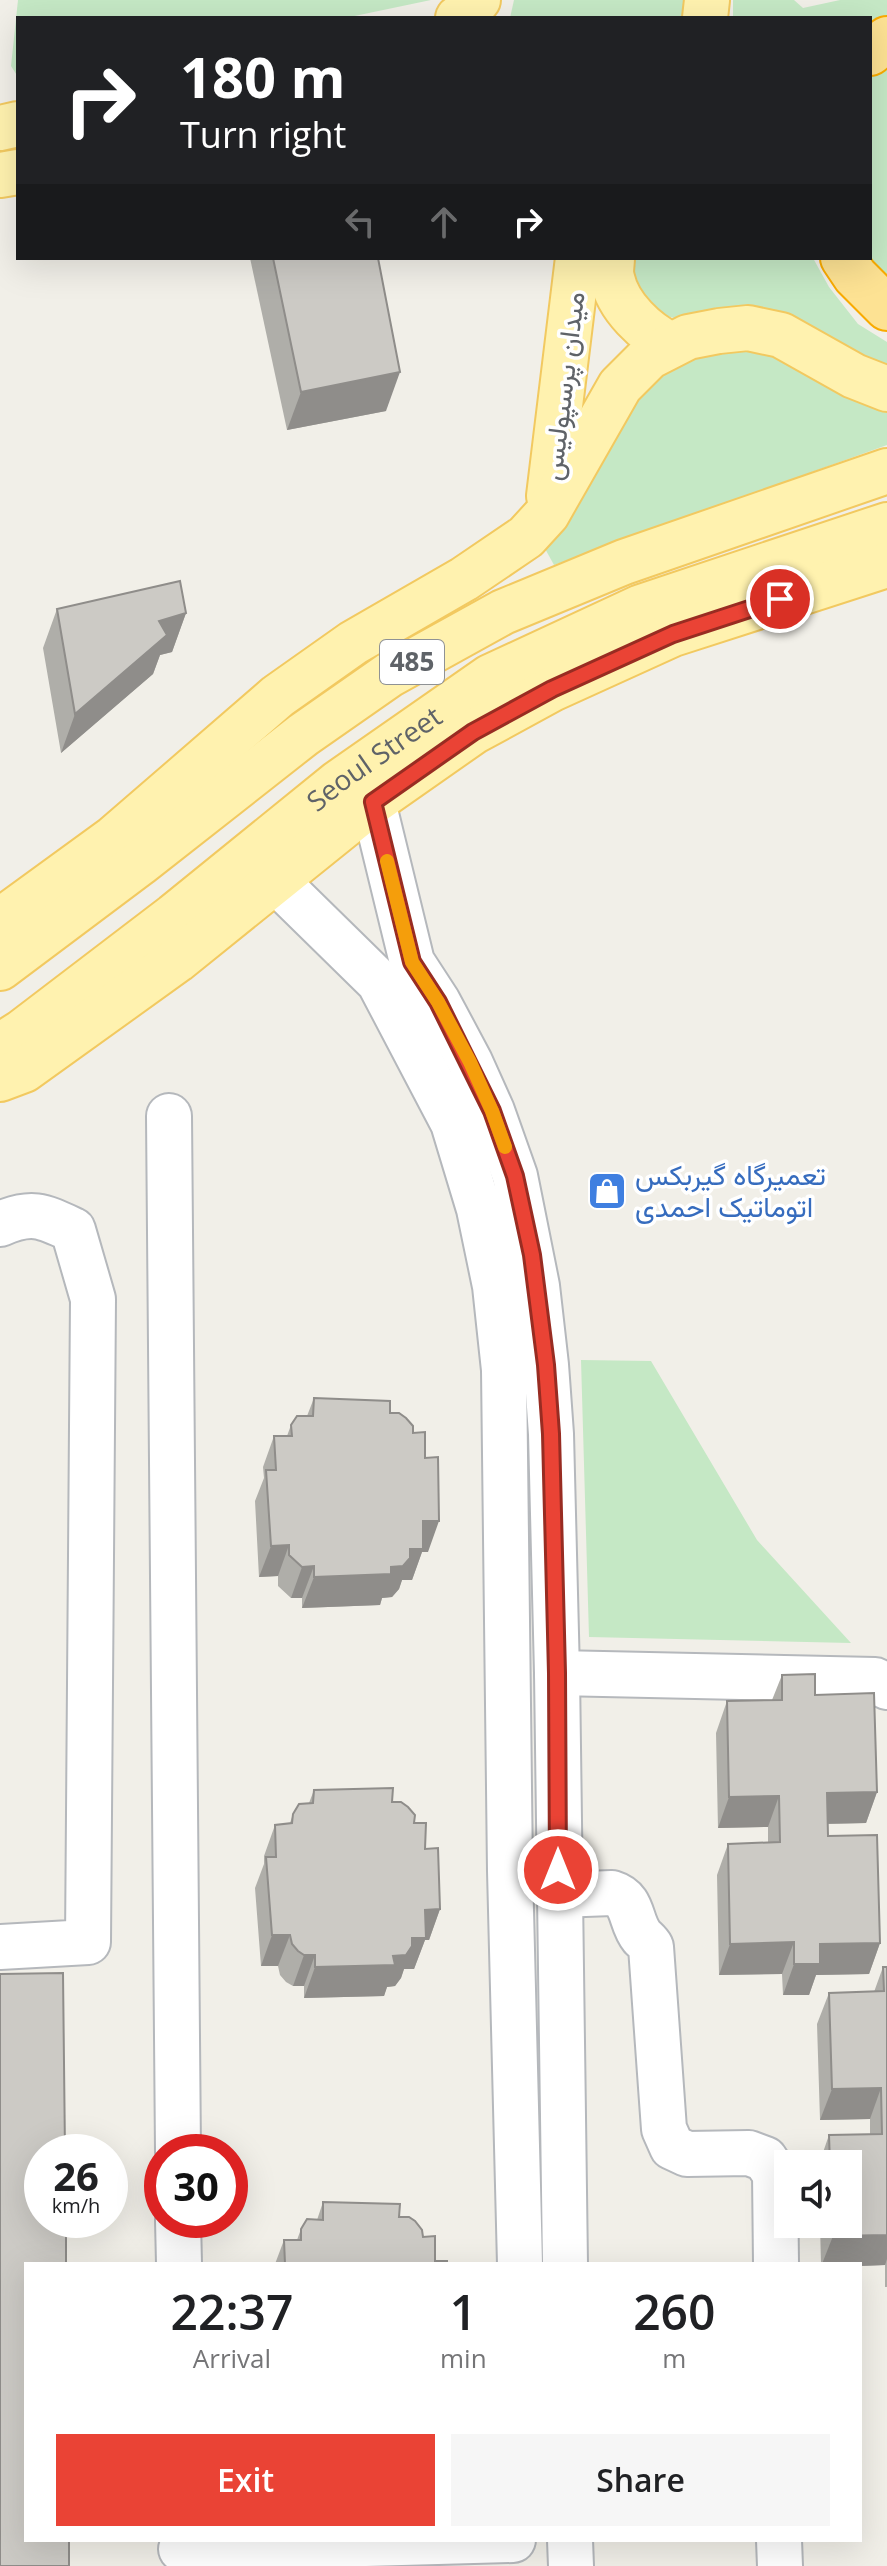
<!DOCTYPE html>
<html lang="en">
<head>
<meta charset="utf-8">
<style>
  :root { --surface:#fff; --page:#f6f6f6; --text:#202124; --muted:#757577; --accent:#ea4335 }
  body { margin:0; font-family:"Open Sans",Vazirmatn,sans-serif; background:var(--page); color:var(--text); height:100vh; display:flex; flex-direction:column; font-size:30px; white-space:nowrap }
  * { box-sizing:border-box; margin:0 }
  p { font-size:26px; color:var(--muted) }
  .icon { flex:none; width:44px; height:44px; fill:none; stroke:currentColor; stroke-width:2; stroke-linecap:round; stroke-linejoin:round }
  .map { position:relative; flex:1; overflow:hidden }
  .sheet { position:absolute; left:24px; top:2262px; width:838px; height:280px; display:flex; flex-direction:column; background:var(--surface); border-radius:0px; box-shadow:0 8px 32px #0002 }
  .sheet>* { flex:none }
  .guide { position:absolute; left:16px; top:16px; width:856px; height:244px; border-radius:0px; box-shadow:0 8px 32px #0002; background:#202124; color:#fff; overflow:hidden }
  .controls { position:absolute; left:774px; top:2150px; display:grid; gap:16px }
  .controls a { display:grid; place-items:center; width:88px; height:88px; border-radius:0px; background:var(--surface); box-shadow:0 8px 32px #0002; font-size:40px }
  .speed { position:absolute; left:24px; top:2134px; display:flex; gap:16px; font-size:40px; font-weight:700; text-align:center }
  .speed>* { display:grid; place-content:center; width:104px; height:104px; border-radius:50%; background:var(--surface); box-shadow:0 8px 32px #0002; line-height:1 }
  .speed small { font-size:20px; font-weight:400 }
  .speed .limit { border:12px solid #d22; background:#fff; color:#111 }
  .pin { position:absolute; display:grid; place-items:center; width:68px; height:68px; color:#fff; margin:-34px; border:4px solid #fff; border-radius:50%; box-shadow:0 2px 8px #0007 }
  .me { position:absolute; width:88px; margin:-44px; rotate:0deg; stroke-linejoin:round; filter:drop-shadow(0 0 6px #0008) }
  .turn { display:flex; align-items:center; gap:28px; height:168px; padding:0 32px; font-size:36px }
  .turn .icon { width:104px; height:104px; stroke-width:2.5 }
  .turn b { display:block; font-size:56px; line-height:68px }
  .lanes { display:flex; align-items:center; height:76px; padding:0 32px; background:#0003; justify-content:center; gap:40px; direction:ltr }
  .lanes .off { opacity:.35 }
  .eta { display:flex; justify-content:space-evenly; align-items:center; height:136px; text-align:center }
  .eta b { font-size:48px; font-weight:600; line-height:56px }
  .button { display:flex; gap:16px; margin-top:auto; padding:16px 32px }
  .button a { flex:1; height:92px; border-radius:0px; background:var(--accent); color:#fff; font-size:32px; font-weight:600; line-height:92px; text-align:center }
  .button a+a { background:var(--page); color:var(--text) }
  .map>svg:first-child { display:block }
  .green { fill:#c5e8c5 }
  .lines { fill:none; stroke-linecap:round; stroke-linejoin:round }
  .minor-casing { stroke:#b5b8bc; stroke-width:48 }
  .major-casing { stroke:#f2c960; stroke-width:48 }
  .highway-casing { stroke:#f9ab00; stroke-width:48 }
  .minor { stroke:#fff; stroke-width:44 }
  .major { stroke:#fff2af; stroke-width:44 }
  .highway { stroke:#fde293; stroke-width:44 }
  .wall { fill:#afaea9 }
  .shaded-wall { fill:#8f8d8a }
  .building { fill:#cccac5; stroke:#8f8d8a; stroke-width:2 }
  .route-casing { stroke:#982c22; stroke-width:20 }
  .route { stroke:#ea4335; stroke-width:14 }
  .slow { stroke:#f59e0b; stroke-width:14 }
  .labels { text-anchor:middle; stroke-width:7; stroke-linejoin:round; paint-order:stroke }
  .shield { fill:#fff; stroke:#8f9295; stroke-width:2 }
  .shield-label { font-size:26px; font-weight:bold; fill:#5f6368 }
  .street-label { font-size:28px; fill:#5f6368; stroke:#fff }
  .shop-label { font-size:28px; fill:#366cbe; stroke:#fff; text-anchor:start }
</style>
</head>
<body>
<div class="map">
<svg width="887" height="2566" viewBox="0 0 887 2566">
  <rect width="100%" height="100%" fill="#f1efe8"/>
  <g class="green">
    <path d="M18 0H431L345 18H18V77L11 66Z"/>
    <path d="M514 0H690L688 18H510Z"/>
    <path d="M733 0H794L803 8 840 0H887V16L870 28V18H733Z"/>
    <path d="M887 56V284L863 258H870V76Z"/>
    <path d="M627 258H813L829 287 858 324 887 342V379L667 316C643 299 629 288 627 258Z"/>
    <path d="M737 338 887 403V445L554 565 543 545 645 376Z"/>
    <path d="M581 1360 651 1361 757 1540 851 1643 589 1637Z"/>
  </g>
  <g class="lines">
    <g class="minor-casing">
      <g id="minor">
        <path d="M373 802 412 962 438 1002 470 1062 492 1111 515 1176 537 1286 546 1365 551 1434 557 1673 565 2264"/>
        <path d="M275 880 379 982 453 1123 479 1209 495 1286 504 1370 510 1871 520 2264"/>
        <path d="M169 1116 178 2152"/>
        <path d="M0 1224C32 1210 43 1216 73 1230L93 1299 88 1942 0 1947"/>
        <path d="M557 1673 875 1680 887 1687"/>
        <path d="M558 1895 612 1893C635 1900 629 1921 642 1937 645 1940 649 1943 651 1947L664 2129 672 2147 687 2154 749 2153 765 2159 775 2174 776 2264"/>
        <path d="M178 2220 179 2264"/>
        <path d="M570 2540 571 2566"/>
        <path d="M779 2540 780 2566"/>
        <path d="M181 2549 513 2540"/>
      </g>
    </g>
    <g class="major-casing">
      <g id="major">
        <path d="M458 18 467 12 478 0"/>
        <path d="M705 18 707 0"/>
        <path d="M0 128 18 124"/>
        <path d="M0 175 18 172"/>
        <path d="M612 258C612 264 610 272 612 278 618 307 646 333 671 345"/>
        <path d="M549 496 578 258"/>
        <path d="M0 921 114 838 278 696 353 643 464 579 526 537 547 514 620 386 649 357 688 337 719 331 748 328 781 335 854 376 887 389"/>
        <path d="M0 968 140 863 303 735 389 675 503 612 624 562 887 471"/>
        <path id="s1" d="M0 1046 22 1032 174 916 338 783 490 677 641 607 887 525"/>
        <path d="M0 1079 24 1070 177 960 373 802 473 732 552 689 673 634 887 565"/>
      </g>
    </g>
    <g class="highway-casing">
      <g id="highway">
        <path d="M870 53 887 39"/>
        <path d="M843 258 855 276 887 308"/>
      </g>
    </g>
    <use href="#minor" class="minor"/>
    <use href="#major" class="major"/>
    <use href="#highway" class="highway"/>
  </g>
  <g class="wall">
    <path d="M250 258H378L386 411 287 430Z"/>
    <path d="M57 609 186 613 172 652 160 655 153 674 61 753 43 648Z"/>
    <path d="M314 1398 390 1413 428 1552H422L412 1580H402L399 1589 392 1597 382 1598 380 1605 302 1608V1598H291L278 1586V1576L259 1577 255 1501 264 1478 263 1467 274 1436H287L291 1425 307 1416Z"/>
    <path d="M782 1675 815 1695 877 1792 866 1823 828 1824V1836L880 1943 869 1974 816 1975 809 1995H783L782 1974 719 1975 717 1875 728 1844 768 1843V1827L718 1828 716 1733 727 1701 772 1700Z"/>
    <path d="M314 1790 392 1802 414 1823 425 1849 440 1909 429 1940H425L414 1969H404L401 1978 395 1986 387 1987 384 1996 304 1998V1986H293L286 1982 280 1975 278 1966H261L255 1888 264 1864V1856L275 1825 290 1823 293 1814 309 1803Z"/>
    <path d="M883 1967H887V2287H885V2265L860 2266V2264H821L820 2224H848V2164H819L829 2135 870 2134V2119L820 2120 817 2024 829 1993 874 1992Z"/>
    <path d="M323 2202 399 2217 423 2237 435 2261 447 2264H275L284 2240H297L301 2229 317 2220Z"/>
  </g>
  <g class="shaded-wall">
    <path d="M400 372 386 411 287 430 301 392Z"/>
    <path d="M186 613 172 652 160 655 153 674 61 753 75 714 159 621Z"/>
    <path d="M423 1521H439L428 1552H422L412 1580H402L399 1589 392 1597 382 1598 380 1605 302 1608 314 1577 391 1567 410 1549Z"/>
    <path d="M289 1545 278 1576 259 1577 271 1546Z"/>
    <path d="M314 1566 302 1598H291L302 1567Z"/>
    <path d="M877 1792 866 1823 815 1824 827 1793Z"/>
    <path d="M779 1796 768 1827 718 1828 729 1797Z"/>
    <path d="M440 1909 429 1940H425L414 1969H404L401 1978 395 1986 387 1987 384 1996 304 1998 315 1967 393 1956 425 1910Z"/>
    <path d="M272 1935H290L278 1966H261Z"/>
    <path d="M794 1942 782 1974 719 1975 730 1944Z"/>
    <path d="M880 1943 869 1974 816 1975 809 1995H783L794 1964 820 1944Z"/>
    <path d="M304 1955H315L304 1986H293Z"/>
    <path d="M881 2088 870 2119 820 2120 832 2089Z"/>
    <path d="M887 2235V2259L885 2265 860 2266V2264H822L833 2236Z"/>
  </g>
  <g class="building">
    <path d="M273 258H378L400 372 301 392Z"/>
    <path d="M180 581 186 613 159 621 167 635 75 714 57 609Z"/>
    <path d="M314 1398 390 1401V1413H399L406 1418 413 1426V1433L425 1432V1458L438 1457 439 1521H423V1549H410V1558L403 1566 391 1567V1574L314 1577V1566L302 1567 289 1555V1545L271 1546 266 1470H276L274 1436H292L291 1425 297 1416H313Z"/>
    <path d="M815 1674V1695L874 1693 877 1792 827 1793 828 1836 877 1835 880 1943 820 1944V1964H794V1942L730 1944 728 1844 780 1842 779 1796 729 1797 727 1701 782 1700V1675Z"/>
    <path d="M393 1788 392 1802H401L408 1807 415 1815 414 1823H426L425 1849 438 1848 440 1909 425 1910 426 1938H412V1946L406 1955 393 1956 395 1965 315 1967V1955H304L298 1951 292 1944 290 1935H272L266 1857H276L275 1825 292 1823 293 1814 299 1804 313 1803 314 1790Z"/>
    <path d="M883 1967H887V2235L833 2236 832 2224H848V2164H830L829 2135 882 2134 881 2088 832 2089 829 1993 884 1991Z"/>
    <path d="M63 1973 65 2152H42V2220H66V2264H26V2540H69V2566H0V1974Z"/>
    <path d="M323 2202 400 2204 399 2217H409L415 2221 422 2230 423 2237 435 2236V2261H447V2264H285L284 2240H301V2229L307 2219 323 2220Z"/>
  </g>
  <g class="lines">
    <g class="route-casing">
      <path id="route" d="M558 1870 557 1673 551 1434 546 1365 532 1255 515 1176 492 1111 438 1002 412 962 373 802 473 732 552 689 673 634 780 599"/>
    </g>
    <use href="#route" class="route"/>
    <path class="slow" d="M387 861 412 962 438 1002 470 1062 492 1111 505 1147"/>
  </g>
  <defs>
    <g id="shop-square" transform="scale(2)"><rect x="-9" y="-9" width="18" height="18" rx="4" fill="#3f7fe0" stroke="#fff"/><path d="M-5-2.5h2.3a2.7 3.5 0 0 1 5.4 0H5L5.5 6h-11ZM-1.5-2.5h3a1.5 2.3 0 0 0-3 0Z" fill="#fff"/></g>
  </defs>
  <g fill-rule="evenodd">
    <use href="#shop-square" x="607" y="1191"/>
  </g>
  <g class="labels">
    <rect class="shield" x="380" y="640" width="64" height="44" rx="6"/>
    <g class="shield-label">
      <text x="412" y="671">485</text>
    </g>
    <g class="street-label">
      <text transform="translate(563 386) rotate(-83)" y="10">میدان پرسپولیس</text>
      <text dy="10" stroke="none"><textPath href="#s1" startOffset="472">Seoul Street</textPath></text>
    </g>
    <g class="shop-label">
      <text x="635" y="1185">تعمیرگاه گیربکس<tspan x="635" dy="32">اتوماتیک احمدی</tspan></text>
    </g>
  </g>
</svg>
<div class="controls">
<a><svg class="icon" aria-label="sound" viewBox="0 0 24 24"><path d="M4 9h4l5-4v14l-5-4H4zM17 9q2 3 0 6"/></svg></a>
</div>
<div class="speed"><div>26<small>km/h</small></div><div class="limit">30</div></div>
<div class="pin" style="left:780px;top:599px;background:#d93025"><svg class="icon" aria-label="arrive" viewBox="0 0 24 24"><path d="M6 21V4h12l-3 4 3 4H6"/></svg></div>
<svg class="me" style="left:558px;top:1870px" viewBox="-20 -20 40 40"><circle r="17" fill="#ea4335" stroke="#fff" stroke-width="3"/><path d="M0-11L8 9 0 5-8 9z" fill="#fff"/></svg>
<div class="guide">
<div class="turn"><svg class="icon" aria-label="right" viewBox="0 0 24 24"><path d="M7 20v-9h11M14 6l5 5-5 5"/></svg><div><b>180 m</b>Turn right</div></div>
<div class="lanes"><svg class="icon off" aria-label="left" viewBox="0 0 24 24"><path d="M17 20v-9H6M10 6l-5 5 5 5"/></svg><svg class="icon off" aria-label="ahead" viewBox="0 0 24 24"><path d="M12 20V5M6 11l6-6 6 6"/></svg><svg class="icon" aria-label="right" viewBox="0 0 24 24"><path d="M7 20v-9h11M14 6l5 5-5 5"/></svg></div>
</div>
<section class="sheet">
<div class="eta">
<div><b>22:37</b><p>Arrival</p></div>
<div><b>1</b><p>min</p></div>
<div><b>260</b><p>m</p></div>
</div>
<div class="button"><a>Exit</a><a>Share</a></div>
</section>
</div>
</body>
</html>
